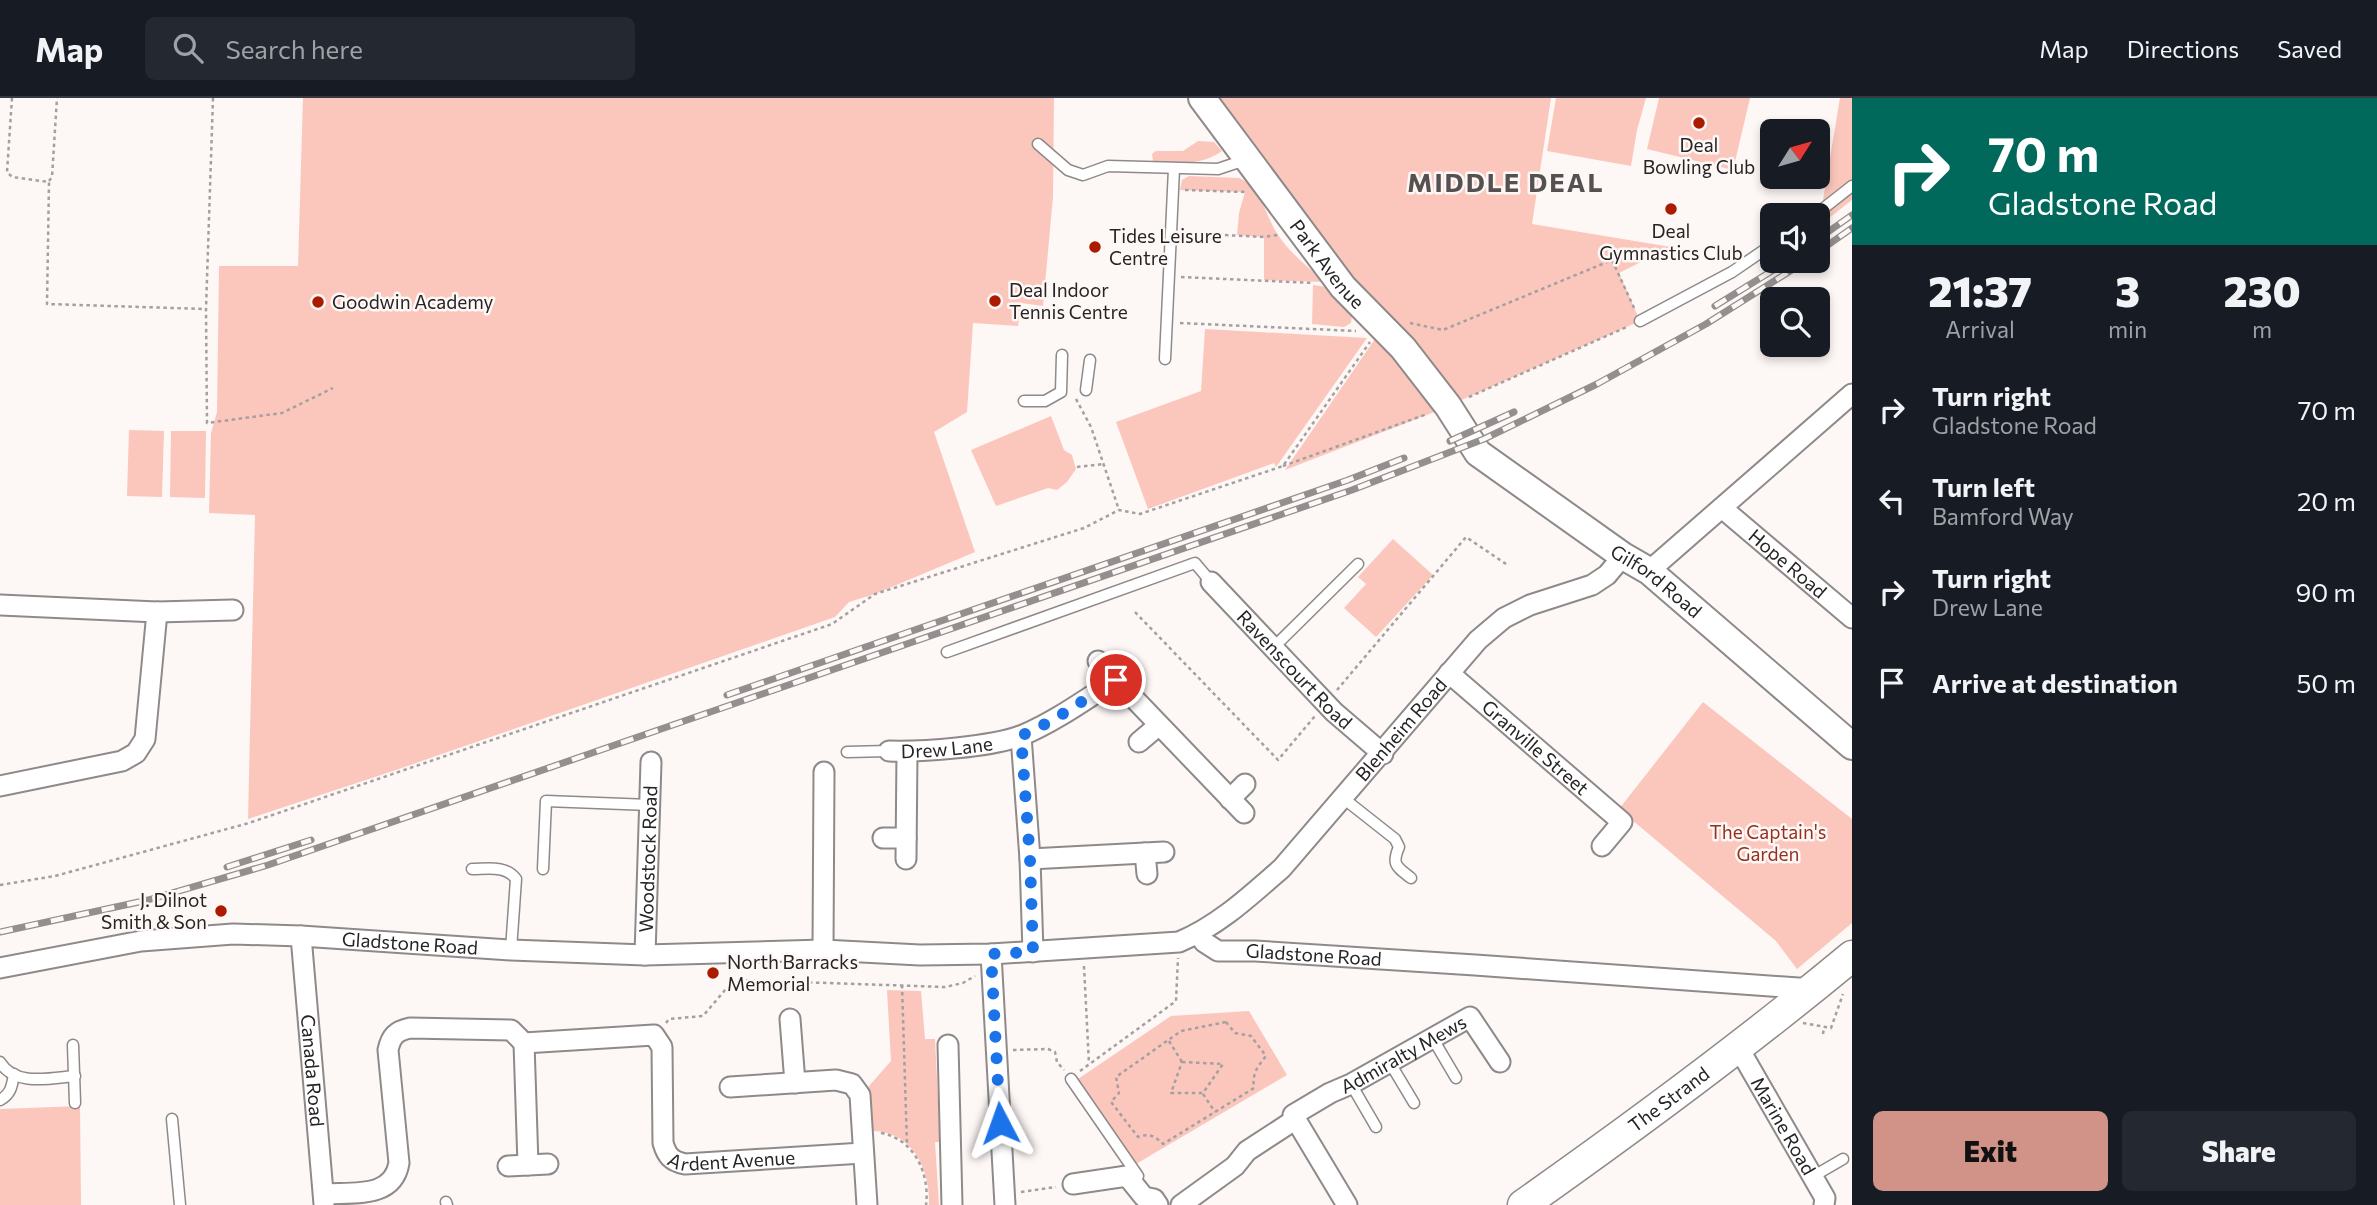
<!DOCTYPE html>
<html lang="en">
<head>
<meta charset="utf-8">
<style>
  :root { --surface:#171b24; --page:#242831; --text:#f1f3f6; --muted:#9ea1a6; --line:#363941; --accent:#d19287 }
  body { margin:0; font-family:Commissioner,sans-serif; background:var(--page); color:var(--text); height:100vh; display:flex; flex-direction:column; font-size:26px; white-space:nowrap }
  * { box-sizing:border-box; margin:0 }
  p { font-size:23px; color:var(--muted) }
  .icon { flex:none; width:38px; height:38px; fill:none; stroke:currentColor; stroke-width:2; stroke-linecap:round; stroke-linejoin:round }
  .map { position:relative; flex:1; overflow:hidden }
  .drawer { display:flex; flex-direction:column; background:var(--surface); width:525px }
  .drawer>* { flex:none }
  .banner { background:#00695c; color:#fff; overflow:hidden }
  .needle { width:46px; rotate:53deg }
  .fabs { position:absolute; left:1760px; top:21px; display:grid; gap:14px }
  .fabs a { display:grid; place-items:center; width:70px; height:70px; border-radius:10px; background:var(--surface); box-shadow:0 4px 10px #0003; font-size:35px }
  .pin { position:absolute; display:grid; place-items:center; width:60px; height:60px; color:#fff; margin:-30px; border:4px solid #fff; border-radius:50%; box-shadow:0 2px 7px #0007 }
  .me { position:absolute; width:77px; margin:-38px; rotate:356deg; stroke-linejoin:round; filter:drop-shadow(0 0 5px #0008) }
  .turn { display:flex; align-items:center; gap:24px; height:147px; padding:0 21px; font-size:32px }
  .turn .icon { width:91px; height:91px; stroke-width:2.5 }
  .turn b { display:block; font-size:49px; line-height:60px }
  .eta { display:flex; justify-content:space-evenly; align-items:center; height:119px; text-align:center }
  .eta b { font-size:42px; font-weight:800; line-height:49px }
  .button { display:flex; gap:14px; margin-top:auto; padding:14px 21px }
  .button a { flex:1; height:80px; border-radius:10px; background:var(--accent); color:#111; font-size:28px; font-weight:800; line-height:80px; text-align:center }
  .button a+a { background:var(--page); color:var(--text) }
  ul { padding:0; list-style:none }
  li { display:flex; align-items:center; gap:21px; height:91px; padding:0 21px }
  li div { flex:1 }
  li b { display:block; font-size:26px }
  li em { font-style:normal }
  header { display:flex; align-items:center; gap:42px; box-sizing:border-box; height:98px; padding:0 35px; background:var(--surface); border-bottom:2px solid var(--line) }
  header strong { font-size:33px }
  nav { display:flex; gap:38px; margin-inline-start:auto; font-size:24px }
  .search { width:490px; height:63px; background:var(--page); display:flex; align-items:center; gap:18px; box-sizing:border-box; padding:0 24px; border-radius:10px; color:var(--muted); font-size:26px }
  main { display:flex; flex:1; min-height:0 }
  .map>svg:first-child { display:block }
  .green { fill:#fbc7bc }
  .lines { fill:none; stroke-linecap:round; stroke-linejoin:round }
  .lane-casing { stroke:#8f8a89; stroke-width:13 }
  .street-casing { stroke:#8f8a89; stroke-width:23 }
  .secondary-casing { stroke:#8f8a89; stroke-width:30 }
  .primary-casing { stroke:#8f8a89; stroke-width:33 }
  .path { stroke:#a4a09f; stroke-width:2.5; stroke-dasharray:3.5 3.5; stroke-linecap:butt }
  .lane { stroke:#fff; stroke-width:10 }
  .street { stroke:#fff; stroke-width:19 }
  .secondary { stroke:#fff; stroke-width:26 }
  .primary { stroke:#fff; stroke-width:30 }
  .rail-casing { stroke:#938f8e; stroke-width:7 }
  .rail { stroke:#fdf7f6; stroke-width:4.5; stroke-dasharray:13; stroke-linecap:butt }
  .route { stroke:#1a73e8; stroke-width:12; stroke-dasharray:0 21.6 }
  .poi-dot { fill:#aa1b00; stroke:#fdf7f6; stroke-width:2.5 }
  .labels { text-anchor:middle; stroke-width:5; stroke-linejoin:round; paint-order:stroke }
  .poi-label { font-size:19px; fill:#252323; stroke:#fdf7f6; text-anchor:start }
  .street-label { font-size:19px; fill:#252323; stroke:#fdf7f6 }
  .park-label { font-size:19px; fill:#95301f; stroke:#fdf7f6 }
  .district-label { font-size:26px; font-weight:bold; letter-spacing:2px; fill:#555150; stroke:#fdf7f6 }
</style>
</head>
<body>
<header>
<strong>Map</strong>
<div class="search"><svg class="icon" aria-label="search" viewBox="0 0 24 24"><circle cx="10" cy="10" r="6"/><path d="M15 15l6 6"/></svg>Search here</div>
<nav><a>Map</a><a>Directions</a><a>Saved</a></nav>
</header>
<main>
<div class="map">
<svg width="1852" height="1107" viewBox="0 0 1852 1107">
  <rect width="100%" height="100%" fill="#fdf7f6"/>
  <g class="green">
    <path d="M303 0H1054L1053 99 1043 208 1021 205 1018 228 973 225 967 314 934 334 975 454 875 496 849 504 835 519 396 672 248 721 255 417 209 415 211 335 217 314 219 168H298Z"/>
    <path d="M1202 0H1551L1532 126 1671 149 1619 175 1640 223 1448 308Z"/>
    <path d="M1556 0H1646L1637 32 1631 68 1547 53Z"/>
    <path d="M1659 0H1750L1733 72 1647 51Z"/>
    <path d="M1840 0H1852V102L1824 124 1820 120Z"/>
    <path d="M1198 43 1214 44 1222 53C1199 69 1180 64 1153 63L1152 56 1156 53H1183Z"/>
    <path d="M1189 78 1239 80C1261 89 1266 119 1278 137 1290 155 1308 169 1325 184L1264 182V139L1237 137 1239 115 1245 94 1180 92 1182 82Z"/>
    <path d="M1313 187 1327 189 1352 217 1351 225 1344 229 1312 226Z"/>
    <path d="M1205 231 1367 240 1276 369 1274 365 1148 411 1116 324 1201 293Z"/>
    <path d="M1375 241 1381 244 1437 313 1285 372Z"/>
    <path d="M1051 318 1064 352 1072 357 1076 371 1067 384 1057 392 1048 390 996 408 971 352Z"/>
    <path d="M129 332 164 333 162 399 127 398Z"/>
    <path d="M171 333H206L205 400 170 399Z"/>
    <path d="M1393 441 1433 477 1376 539 1344 510 1366 486 1358 479Z"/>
    <path d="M1703 604 1852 721V825L1797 871 1776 843 1619 711Z"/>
    <path d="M887 892 921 893 925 941H935L940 1044H935L939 1107H929C930 1071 913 1034 873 1033L869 988 891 963Z"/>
    <path d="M1249 913 1287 977 1136 1066 1075 983 1171 918Z"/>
    <path d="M80 1008 81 1107H0V1011Z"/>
  </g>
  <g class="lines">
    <g class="lane-casing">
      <g id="lane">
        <path d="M1038 46 1068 72 1083 77 1108 68 1218 71 1245 62"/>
        <path d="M1815 117 1852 88"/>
        <path d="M1640 223 1732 174 1773 146"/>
        <path d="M1165 261 1174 71"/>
        <path d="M1086 292 1090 262"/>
        <path d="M1024 303H1045L1061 294 1062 257"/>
        <path d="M1273 550 1358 466"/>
        <path d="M947 554 1195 465 1211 484"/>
        <path d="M847 654 889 653"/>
        <path d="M1343 700 1395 741 1399 749C1391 767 1397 769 1411 780"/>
        <path d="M472 771C487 771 506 767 516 781L511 852"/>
        <path d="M543 771 546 703 650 707"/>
        <path d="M1433 941 1456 980"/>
        <path d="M73 947 75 1005"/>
        <path d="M0 964C15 989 51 980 75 978"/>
        <path d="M1390 965 1414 1005"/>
        <path d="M1071 981 1138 1078"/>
        <path d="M1351 986 1376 1029"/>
        <path d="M0 1002C11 996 12 988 14 976"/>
        <path d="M172 1021 180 1107"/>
        <path d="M1812 1079 1843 1061"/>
        <path d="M446 1104 447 1107"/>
      </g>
    </g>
    <g class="street-casing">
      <g id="street">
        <path id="s1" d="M1722 410 1852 520"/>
        <path d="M1649 473 1852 296"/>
        <path id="s2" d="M1211 484 1334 614 1383 656"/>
        <path d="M0 507 157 514 233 512"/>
        <path d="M1098 563 1244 715"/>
        <path id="s3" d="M1449 575 1622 724 1602 748"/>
        <path d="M1021 638 1030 761 1033 854"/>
        <path d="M1139 644 1159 627"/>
        <path id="s4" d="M889 653C921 654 993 649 1023 637 1056 623 1086 601 1116 582"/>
        <path d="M0 688 122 663 136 655 145 641 157 514"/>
        <path d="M1230 701 1245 686"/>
        <path d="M883 740H906"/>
        <path d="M1145 755 1147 776"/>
        <path d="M906 761 907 654"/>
        <path d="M1030 761 1164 754"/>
        <path id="s5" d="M1199 836 1204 844 1218 853H1255L1475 867 1812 891"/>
        <path id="s6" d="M301 838 324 1106"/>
        <path d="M823 852 824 674"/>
        <path d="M991 856 1005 1107"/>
        <path id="s7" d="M645 857 651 664"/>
        <path id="s8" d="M0 870 141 843 233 836 301 838 511 852 645 857 823 852 920 857 991 856 1179 844C1218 828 1250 798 1282 770L1478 542 1504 520 1530 507 1592 487 1607 477 1623 458"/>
        <path d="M790 921 795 985"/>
        <path d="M524 945 528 1067"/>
        <path d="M948 947 952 1107"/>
        <path id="s9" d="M1738 949 1825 1100 1824 1107"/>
        <path d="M730 989 836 982 852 986 860 997 867 1107"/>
        <path d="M508 1068 548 1066"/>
        <path d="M1073 1086 1127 1078 1144 1099 1154 1101 1158 1107"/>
        <path id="s10" d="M324 1096C353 1094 393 1101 399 1065L388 952C391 938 396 933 410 930L511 932 524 945 654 937 662 949 663 1045C667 1058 671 1063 685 1066L863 1055"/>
        <path d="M1181 1107 1235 1068 1247 1053 1296 1021"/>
        <path id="s11" d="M1347 1107 1293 1017 1330 995 1351 986 1470 919 1500 964"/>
      </g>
    </g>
    <g class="secondary-casing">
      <g id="secondary">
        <path id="s12" d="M1202 0 1343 189 1403 250 1448 308 1478 355 1623 458 1649 473 1852 648"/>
      </g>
    </g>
    <g class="primary-casing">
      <g id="primary">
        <path id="s13" d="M1523 1107C1635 1028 1746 946 1852 858"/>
      </g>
    </g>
    <g class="path">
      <path d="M12 0 7 74 12 79 49 84 47 206 205 211"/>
      <path d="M213 0 206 211 207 325 282 315 333 290"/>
      <path d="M49 83 52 79 57 0"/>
      <path d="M1185 92 1245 94"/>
      <path d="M1183 135 1264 139 1278 137"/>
      <path d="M1181 179 1314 185"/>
      <path d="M1180 225 1356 233"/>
      <path d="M1410 225 1443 232 1612 162 1635 212"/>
      <path d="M1469 299 1629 228"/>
      <path d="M1076 301 1091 329 1119 412"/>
      <path d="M1283 368 1427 316"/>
      <path d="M1077 369 1104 366"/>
      <path d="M1135 514 1278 662 1315 618"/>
      <path d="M1337 592 1466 439 1509 468"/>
      <path d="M0 787 55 778 249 725 832 526 875 496 1084 430 1119 412 1140 416 1283 368 1370 244"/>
      <path d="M1084 868 1089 966"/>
      <path d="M902 887 907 1047"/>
      <path d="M1226 924 1235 935 1251 938 1266 958C1257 969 1252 976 1254 990L1163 1046C1155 1038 1149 1035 1138 1039L1111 1004 1119 995 1116 979 1181 933Z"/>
      <path d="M666 925 669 921 703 918 731 885 738 882 945 889 963 885 975 878"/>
      <path d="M1803 925 1831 930 1843 896"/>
      <path d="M1823 936 1824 929"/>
      <path d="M1169 943 1182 964"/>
      <path d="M1013 952 1048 951 1055 954 1057 964 1064 972"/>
      <path d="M1182 964 1223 966 1203 995H1171Z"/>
      <path d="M1080 973 1176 903 1178 860"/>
      <path d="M1203 996 1215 1014"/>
      <path d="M881 1035C914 1041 930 1075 926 1107"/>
      <path d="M1021 1094 1056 1089"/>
    </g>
    <use href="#lane" class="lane"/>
    <use href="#street" class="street"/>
    <use href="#secondary" class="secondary"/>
    <use href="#primary" class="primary"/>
    <g class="rail-casing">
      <g id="rail">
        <path d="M1818 141 1852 117"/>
        <path d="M1818 154 1852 130"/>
        <path d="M1715 208 1788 163"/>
        <path d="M1450 343 1514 314"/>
        <path d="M727 597 1348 382 1404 360"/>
        <path d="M227 769 311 742"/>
        <path d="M0 834 148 802 268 767 1352 392 1484 341 1597 286 1706 226 1806 163"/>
      </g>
    </g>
    <use href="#rail" class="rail"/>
  </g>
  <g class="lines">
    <path class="route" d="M1000 1025 991 856 1033 854 1030 761 1021 638 1053 622 1116 582"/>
  </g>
  <g class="poi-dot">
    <circle cx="1699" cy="25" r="7"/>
    <circle cx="1671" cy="111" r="7"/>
    <circle cx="1095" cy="149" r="7"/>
    <circle cx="995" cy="203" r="7"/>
    <circle cx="318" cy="204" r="7"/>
    <circle cx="221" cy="813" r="7"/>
    <circle cx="713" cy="875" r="7"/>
  </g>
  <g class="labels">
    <g class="poi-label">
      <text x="1699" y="54" text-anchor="middle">Deal<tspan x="1699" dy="22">Bowling Club</tspan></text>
      <text x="1671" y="140" text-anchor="middle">Deal<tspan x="1671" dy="22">Gymnastics Club</tspan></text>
      <text x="1109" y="145">Tides Leisure<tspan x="1109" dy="22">Centre</tspan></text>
      <text x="1009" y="199">Deal Indoor<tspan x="1009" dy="22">Tennis Centre</tspan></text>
      <text x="332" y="211">Goodwin Academy</text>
      <text x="207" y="809" text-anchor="end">J. Dilnot<tspan x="207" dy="22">Smith &amp; Son</tspan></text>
      <text x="727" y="871">North Barracks<tspan x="727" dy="22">Memorial</tspan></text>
    </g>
    <g class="street-label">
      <text dy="7" stroke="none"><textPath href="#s12" startOffset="208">Park Avenue</textPath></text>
      <text dy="7" stroke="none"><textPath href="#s1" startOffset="86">Hope Road</textPath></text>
      <text dy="7" stroke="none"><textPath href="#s12" startOffset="670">Gilford Road</textPath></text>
      <text dy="7" stroke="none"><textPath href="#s2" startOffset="121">Ravenscourt Road</textPath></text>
      <text dy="7" stroke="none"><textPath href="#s8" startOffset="1493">Blenheim Road</textPath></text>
      <text dy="7" stroke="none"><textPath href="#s4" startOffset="58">Drew Lane</textPath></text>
      <text dy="7" stroke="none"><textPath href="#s3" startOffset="114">Granville Street</textPath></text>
      <text dy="7" stroke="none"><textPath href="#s7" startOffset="96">Woodstock Road</textPath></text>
      <text dy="7" stroke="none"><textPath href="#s8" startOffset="413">Gladstone Road</textPath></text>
      <text dy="7" stroke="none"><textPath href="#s5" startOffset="122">Gladstone Road</textPath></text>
      <text dy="7" stroke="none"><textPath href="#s11" startOffset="231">Admiralty Mews</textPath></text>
      <text dy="7" stroke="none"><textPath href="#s6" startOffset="135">Canada Road</textPath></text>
      <text dy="7" stroke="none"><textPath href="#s13" startOffset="180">The Strand</textPath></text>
      <text dy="7" stroke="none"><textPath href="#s9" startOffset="91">Marine Road</textPath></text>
      <text dy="7" stroke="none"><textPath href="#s10" startOffset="676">Ardent Avenue</textPath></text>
    </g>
    <g class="park-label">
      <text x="1768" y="741">The Captain's<tspan x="1768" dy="22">Garden</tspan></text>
    </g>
    <g class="district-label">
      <text x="1506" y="94">MIDDLE DEAL</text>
    </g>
  </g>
</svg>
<div class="fabs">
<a><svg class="needle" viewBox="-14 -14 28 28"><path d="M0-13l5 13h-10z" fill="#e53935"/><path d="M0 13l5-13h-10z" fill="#9ea1a6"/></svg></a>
<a><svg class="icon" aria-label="sound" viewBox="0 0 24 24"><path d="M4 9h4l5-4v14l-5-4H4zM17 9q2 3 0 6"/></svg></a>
<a><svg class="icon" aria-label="search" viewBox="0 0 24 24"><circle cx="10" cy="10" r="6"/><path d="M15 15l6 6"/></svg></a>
</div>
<div class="pin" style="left:1116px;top:582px;background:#d93025"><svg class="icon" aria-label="arrive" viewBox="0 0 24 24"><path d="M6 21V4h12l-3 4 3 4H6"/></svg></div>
<svg class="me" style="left:1000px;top:1025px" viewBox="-20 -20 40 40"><path d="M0-17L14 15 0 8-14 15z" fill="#1a73e8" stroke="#fff" stroke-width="4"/></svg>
</div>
<section class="drawer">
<div class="banner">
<div class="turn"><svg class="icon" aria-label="right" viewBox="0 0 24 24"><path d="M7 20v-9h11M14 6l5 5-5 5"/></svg><div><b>70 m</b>Gladstone Road</div></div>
</div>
<div class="eta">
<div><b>21:37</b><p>Arrival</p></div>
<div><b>3</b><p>min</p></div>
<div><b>230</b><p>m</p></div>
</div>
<ul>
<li><svg class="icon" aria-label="right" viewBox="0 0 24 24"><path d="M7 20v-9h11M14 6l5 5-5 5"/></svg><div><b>Turn right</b><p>Gladstone Road</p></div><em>70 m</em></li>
<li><svg class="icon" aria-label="left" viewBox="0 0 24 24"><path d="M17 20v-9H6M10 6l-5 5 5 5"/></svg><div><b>Turn left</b><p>Bamford Way</p></div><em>20 m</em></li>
<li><svg class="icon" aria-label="right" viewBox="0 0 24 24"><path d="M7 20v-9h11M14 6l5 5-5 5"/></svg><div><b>Turn right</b><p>Drew Lane</p></div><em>90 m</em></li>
<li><svg class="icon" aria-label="arrive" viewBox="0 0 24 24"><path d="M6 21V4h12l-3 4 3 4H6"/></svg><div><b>Arrive at destination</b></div><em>50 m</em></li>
</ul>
<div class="button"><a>Exit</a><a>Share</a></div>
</section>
</main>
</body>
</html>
